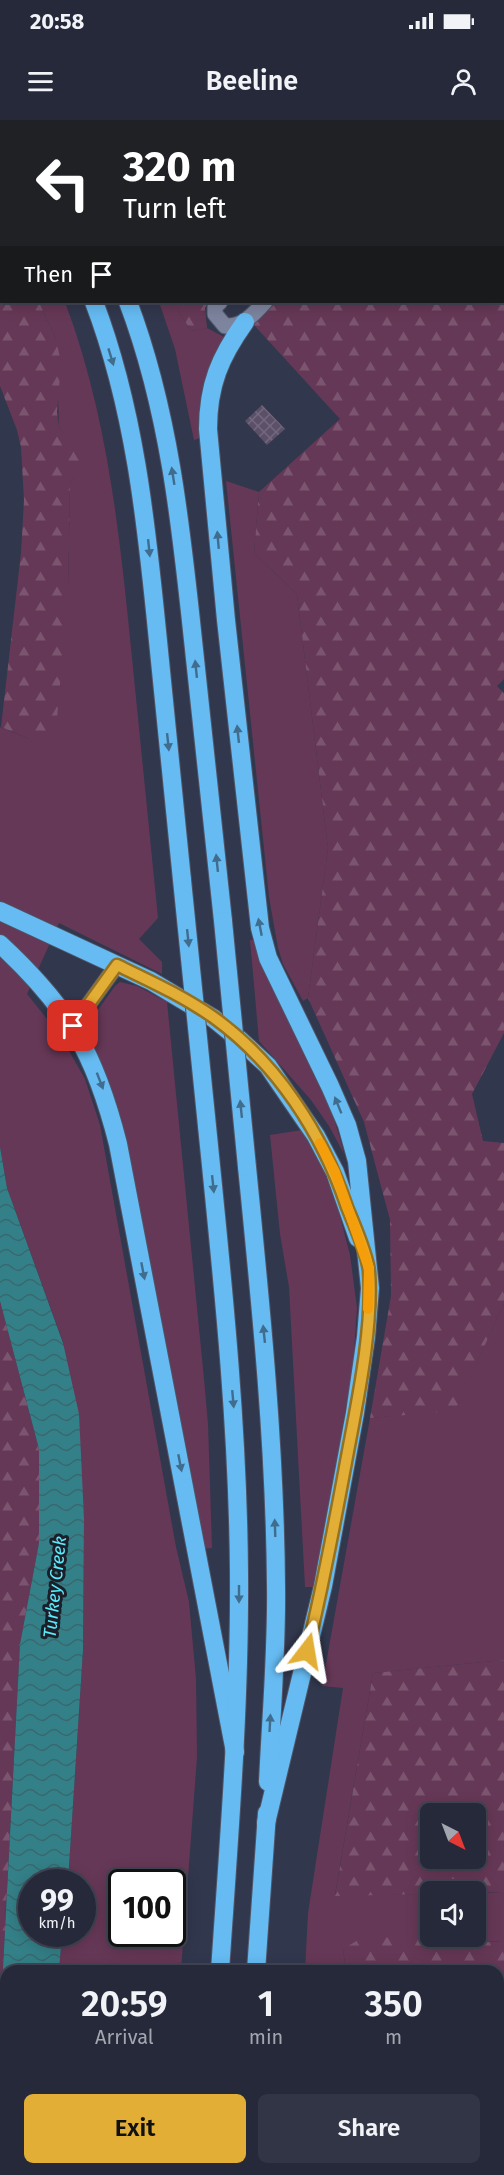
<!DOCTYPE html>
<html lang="en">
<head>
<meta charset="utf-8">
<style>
  :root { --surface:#25293a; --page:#313545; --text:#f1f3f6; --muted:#a3a6af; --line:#424554; --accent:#e3ae35 }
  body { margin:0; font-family:"Fira Sans",sans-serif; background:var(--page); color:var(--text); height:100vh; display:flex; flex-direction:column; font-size:22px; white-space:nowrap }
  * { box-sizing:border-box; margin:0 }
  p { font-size:20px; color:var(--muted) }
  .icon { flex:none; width:33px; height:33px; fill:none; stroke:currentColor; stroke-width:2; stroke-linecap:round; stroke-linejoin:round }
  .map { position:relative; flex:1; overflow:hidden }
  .sheet { position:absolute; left:0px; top:1845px; width:504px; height:210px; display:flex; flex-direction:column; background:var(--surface); border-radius:18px 18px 0 0; box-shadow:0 3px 15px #0003,0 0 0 2px var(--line) }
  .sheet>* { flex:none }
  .hud { position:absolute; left:0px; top:0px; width:504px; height:183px; box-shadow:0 3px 15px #0003,0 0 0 2px var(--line); background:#202124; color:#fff; overflow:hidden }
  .needle { width:39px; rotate:138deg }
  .tools { position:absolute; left:420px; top:1683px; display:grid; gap:12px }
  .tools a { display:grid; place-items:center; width:66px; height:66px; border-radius:9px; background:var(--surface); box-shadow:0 3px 15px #0003,0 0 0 2px var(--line); font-size:30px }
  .speed { position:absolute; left:18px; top:1749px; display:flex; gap:12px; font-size:30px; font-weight:700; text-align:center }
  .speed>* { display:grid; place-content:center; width:78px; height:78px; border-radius:50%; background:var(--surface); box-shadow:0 3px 15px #0003,0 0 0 2px var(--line); line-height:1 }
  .speed small { font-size:15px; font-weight:400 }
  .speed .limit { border:3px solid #111; border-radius:9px; background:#fff; color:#111 }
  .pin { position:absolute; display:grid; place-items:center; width:51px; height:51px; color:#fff; margin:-26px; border-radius:12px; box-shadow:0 3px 9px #0006 }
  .me { position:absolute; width:66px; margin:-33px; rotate:14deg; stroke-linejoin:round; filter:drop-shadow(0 0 4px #0008) }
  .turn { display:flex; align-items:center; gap:21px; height:126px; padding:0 24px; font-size:27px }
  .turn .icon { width:78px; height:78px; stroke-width:2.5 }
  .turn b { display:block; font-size:42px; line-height:51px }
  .then { display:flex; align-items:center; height:57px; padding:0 24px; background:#0003; gap:12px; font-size:22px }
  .eta { display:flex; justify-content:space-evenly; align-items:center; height:102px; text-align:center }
  .eta b { font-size:36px; font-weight:600; line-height:42px }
  .action { display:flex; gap:12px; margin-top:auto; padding:12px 24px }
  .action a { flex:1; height:69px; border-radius:9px; background:var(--accent); color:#111; font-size:24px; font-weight:600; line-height:69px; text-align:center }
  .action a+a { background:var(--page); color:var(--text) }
  .status { display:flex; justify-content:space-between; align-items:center; height:42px; padding:0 30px; background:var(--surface); direction:ltr }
  .status svg { height:16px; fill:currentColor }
  header { display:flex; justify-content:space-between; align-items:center; height:78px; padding:0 24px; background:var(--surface); font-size:27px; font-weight:600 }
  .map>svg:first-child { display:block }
  .grass { fill:#663857; fill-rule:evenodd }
  .forest { fill:url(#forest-firs); fill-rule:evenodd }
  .water { fill:url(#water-waves) }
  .building { fill:url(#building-cross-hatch) }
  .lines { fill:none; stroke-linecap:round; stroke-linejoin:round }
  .minor-casing { stroke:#4f5467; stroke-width:17 }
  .highway-casing { stroke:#4f5467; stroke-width:20 }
  .minor { stroke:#7d849e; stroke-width:15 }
  .highway { stroke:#65bbf2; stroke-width:18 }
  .highway-bridge-casing { stroke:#4f5467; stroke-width:20; stroke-linecap:butt }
  .highway-bridge { stroke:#65bbf2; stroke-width:18 }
  .oneway { fill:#406d8e }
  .route-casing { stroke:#947122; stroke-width:15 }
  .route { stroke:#e3ae35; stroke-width:10 }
  .slow { stroke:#f59e0b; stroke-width:10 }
  .labels { text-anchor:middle; stroke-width:6; stroke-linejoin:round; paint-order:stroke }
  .water-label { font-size:18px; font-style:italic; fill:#59ebfa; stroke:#1c1f29 }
</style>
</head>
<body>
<div class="status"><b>20:58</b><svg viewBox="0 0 49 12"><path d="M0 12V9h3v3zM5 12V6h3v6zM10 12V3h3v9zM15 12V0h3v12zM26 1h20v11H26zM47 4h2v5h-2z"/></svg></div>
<header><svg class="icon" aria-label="menu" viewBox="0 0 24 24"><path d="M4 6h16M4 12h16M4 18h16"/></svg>Beeline<svg class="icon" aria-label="person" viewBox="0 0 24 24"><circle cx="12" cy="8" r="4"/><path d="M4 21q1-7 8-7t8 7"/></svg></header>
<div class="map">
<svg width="504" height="2055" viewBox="0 0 504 2055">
  <defs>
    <pattern id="forest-firs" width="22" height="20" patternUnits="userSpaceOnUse" patternTransform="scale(1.5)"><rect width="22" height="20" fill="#663857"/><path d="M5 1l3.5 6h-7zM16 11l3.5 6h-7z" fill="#7b546f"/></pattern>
    <pattern id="water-waves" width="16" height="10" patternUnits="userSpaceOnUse" patternTransform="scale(1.5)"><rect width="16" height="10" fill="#348088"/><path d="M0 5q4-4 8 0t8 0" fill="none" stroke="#39686e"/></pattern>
    <pattern id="building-cross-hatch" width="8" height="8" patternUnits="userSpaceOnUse" patternTransform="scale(1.5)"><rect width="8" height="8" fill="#5b5068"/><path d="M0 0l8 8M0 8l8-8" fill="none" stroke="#72697e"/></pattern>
  </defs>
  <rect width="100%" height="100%" fill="#31374d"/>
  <g class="grass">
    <path d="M39 182H65C107 294 119 409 131 528 140 618 149 708 158 798L139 819 162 842V854L59 803 27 874 60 915 85 959 100 1005 176 1427 189 1482 196 1559 197 1637 181 1851H59L62 1814H82V1762H68L83 1530 84 1399 63 1222 7 1068 0 1027V607L30 619 68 470 70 364 81 340 59 306 56 219ZM122 1762H172V1814H122Z"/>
    <path d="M159 182H173L191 211 207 208 226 218C206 251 195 278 200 318L194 320 175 229Z"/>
    <path d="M226 361 259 372 254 433 297 474 328 728 308 878 303 881 283 844 278 828 269 777Z"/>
    <path d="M250 820H254C261 844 271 861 282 884 306 932 332 982 344 1034L329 1006 311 980 259 921Z"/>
    <path d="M120 862 137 866 167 882 204 1259 208 1304 212 1428 203 1429 85 908 115 866Z"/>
    <path d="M302 1010 326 1053 335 1077 350 1135 357 1188 353 1246 315 1467H305L289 1167 280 1114 270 1015Z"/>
    <path d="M504 1183V1540L373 1553 335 1775 430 1774V1816H476V1773L504 1772V1821L343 1829 346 1851H305L308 1793 343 1568 322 1566 370 1298 455 1290Z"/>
    <path d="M39 2049H168L167 2055H38Z"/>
  </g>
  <g class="forest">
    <path d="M0 57 2 182H39L56 219 61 243 57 292 59 306 82 340 70 364 68 470 56 610 30 619 1 607 21 433 24 380 21 327 17 310 0 266Z"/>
    <path d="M504 98V559L497 566 504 573V913L472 974 483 1021 504 1023V1183L455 1291 370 1298 391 1176 390 1100 364 1002 308 878 328 728 297 474 254 433 259 372 340 299 253 204 277 182H502Z"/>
    <path d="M173 182H209L205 188 207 208 191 211Z"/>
    <path d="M0 1181 39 1329V1423L20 1524 2 1865 0 1864Z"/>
    <path d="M504 1540V1772H430V1774L335 1776 373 1553ZM430 1694H476V1738H430Z"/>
    <path d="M365 1816 474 1823 504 1821V2055H349V2049H498V1851H346L343 1829Z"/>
  </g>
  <path class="water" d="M0 1027 7 1068 63 1223 79 1294 84 1399 83 1530 68 1762H32V1814H62L59 1851H6V2049H39L38 2055H0V1905L20 1524 39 1423V1329L0 1181Z"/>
  <path class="building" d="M262 285 285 309 267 325 245 301Z"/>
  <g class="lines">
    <g class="minor-casing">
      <g id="minor">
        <path d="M262 0 264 2"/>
        <path d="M454 2 456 0"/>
        <path d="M220 182 215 187V194L225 206C244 207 253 194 265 182"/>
        <path d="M73 906 117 845"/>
      </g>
    </g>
    <g class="highway-casing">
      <g id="highway">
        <path d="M13 0 14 2"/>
        <path d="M47 0 48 2"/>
        <path d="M94 182C134 287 146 400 157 511 166 594 174 677 182 760"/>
        <path d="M128 182C169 290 181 406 193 520 203 614 213 708 223 801"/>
        <path d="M245 202C220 237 208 265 208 309L226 500 260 808 268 838 330 966 347 1005 357 1041 370 1168 366 1217 355 1293 323 1466 266 1703"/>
        <path d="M0 791 151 861 213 898 240 920 268 946 316 1016 335 1052 358 1118"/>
        <path d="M0 824C69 888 95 933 118 1024L235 1632"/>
        <path d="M207 1006C222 1155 238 1303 239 1453 240 1586 229 1718 220 1851"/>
        <path d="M247 1047C261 1187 275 1326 276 1466 277 1531 271 1597 268 1662"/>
        <path d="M256 1851 267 1693"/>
        <path d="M206 2055V2049"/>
        <path d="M242 2055 243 2049"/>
      </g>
    </g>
    <use href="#minor" class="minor"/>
    <use href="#highway" class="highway"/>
    <g class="highway-bridge-casing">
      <g id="highway-bridge">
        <path d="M182 760 207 1006"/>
        <path d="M223 801 247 1047"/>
      </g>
    </g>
    <use href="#highway-bridge" class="highway-bridge"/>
  </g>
  <defs><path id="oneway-solid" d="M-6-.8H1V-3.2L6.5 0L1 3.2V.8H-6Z" transform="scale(1.5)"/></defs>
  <g class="oneway">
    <use href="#oneway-solid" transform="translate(111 237) rotate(73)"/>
    <use href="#oneway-solid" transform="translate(173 356) rotate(-99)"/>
    <use href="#oneway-solid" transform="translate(218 420) rotate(-95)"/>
    <use href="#oneway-solid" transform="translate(149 428) rotate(84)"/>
    <use href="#oneway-solid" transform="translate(196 549) rotate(-96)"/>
    <use href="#oneway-solid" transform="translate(238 614) rotate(-96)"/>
    <use href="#oneway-solid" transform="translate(168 622) rotate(84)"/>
    <use href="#oneway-solid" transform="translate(217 743) rotate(-96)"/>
    <use href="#oneway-solid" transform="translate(260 807) rotate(-101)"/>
    <use href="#oneway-solid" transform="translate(188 818) rotate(84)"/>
    <use href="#oneway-solid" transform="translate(100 961) rotate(69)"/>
    <use href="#oneway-solid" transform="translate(338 985) rotate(-112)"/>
    <use href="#oneway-solid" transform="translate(241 989) rotate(-96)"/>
    <use href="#oneway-solid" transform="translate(213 1064) rotate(84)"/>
    <use href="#oneway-solid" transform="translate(143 1151) rotate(79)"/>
    <use href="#oneway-solid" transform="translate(264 1214) rotate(-96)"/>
    <use href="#oneway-solid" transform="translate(233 1279) rotate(85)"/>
    <use href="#oneway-solid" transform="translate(180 1343) rotate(79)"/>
    <use href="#oneway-solid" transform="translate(275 1408) rotate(-92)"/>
    <use href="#oneway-solid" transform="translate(239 1474) rotate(90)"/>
    <use href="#oneway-solid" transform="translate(270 1603) rotate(-87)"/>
  </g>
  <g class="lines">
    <g class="route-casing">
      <path id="route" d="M73 906 117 845C150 861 183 876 213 897 277 943 322 1013 347 1087 354 1104 367 1133 369 1151 373 1205 359 1273 349 1326 336 1395 324 1463 307 1531"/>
    </g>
    <use href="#route" class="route"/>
    <path class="slow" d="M320 1023 335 1052 369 1148 368 1189"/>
  </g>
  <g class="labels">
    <g class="water-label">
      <text transform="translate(55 1467) rotate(-84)" y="6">Turkey Creek</text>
    </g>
  </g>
</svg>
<div class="tools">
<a><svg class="needle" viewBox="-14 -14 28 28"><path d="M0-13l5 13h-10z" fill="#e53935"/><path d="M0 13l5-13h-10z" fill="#a3a6af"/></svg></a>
<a><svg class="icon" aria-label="sound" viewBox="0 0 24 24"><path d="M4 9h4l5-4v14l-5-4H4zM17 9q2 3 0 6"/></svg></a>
</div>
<div class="speed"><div>99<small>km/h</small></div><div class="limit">100</div></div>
<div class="pin" style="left:73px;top:906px;background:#d93025"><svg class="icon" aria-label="arrive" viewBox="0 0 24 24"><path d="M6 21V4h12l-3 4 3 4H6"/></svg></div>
<svg class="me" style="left:307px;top:1531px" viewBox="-20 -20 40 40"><path d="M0-17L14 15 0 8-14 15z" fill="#e3ae35" stroke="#fff" stroke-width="4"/></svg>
<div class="hud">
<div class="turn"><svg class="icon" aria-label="left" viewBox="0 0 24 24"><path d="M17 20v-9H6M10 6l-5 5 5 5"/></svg><div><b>320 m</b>Turn left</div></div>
<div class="then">Then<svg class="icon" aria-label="arrive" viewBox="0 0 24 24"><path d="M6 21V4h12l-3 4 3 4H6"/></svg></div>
</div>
<section class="sheet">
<div class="eta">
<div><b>20:59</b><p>Arrival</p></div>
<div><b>1</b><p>min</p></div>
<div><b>350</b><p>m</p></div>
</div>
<div class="action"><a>Exit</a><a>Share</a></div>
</section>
</div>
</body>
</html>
